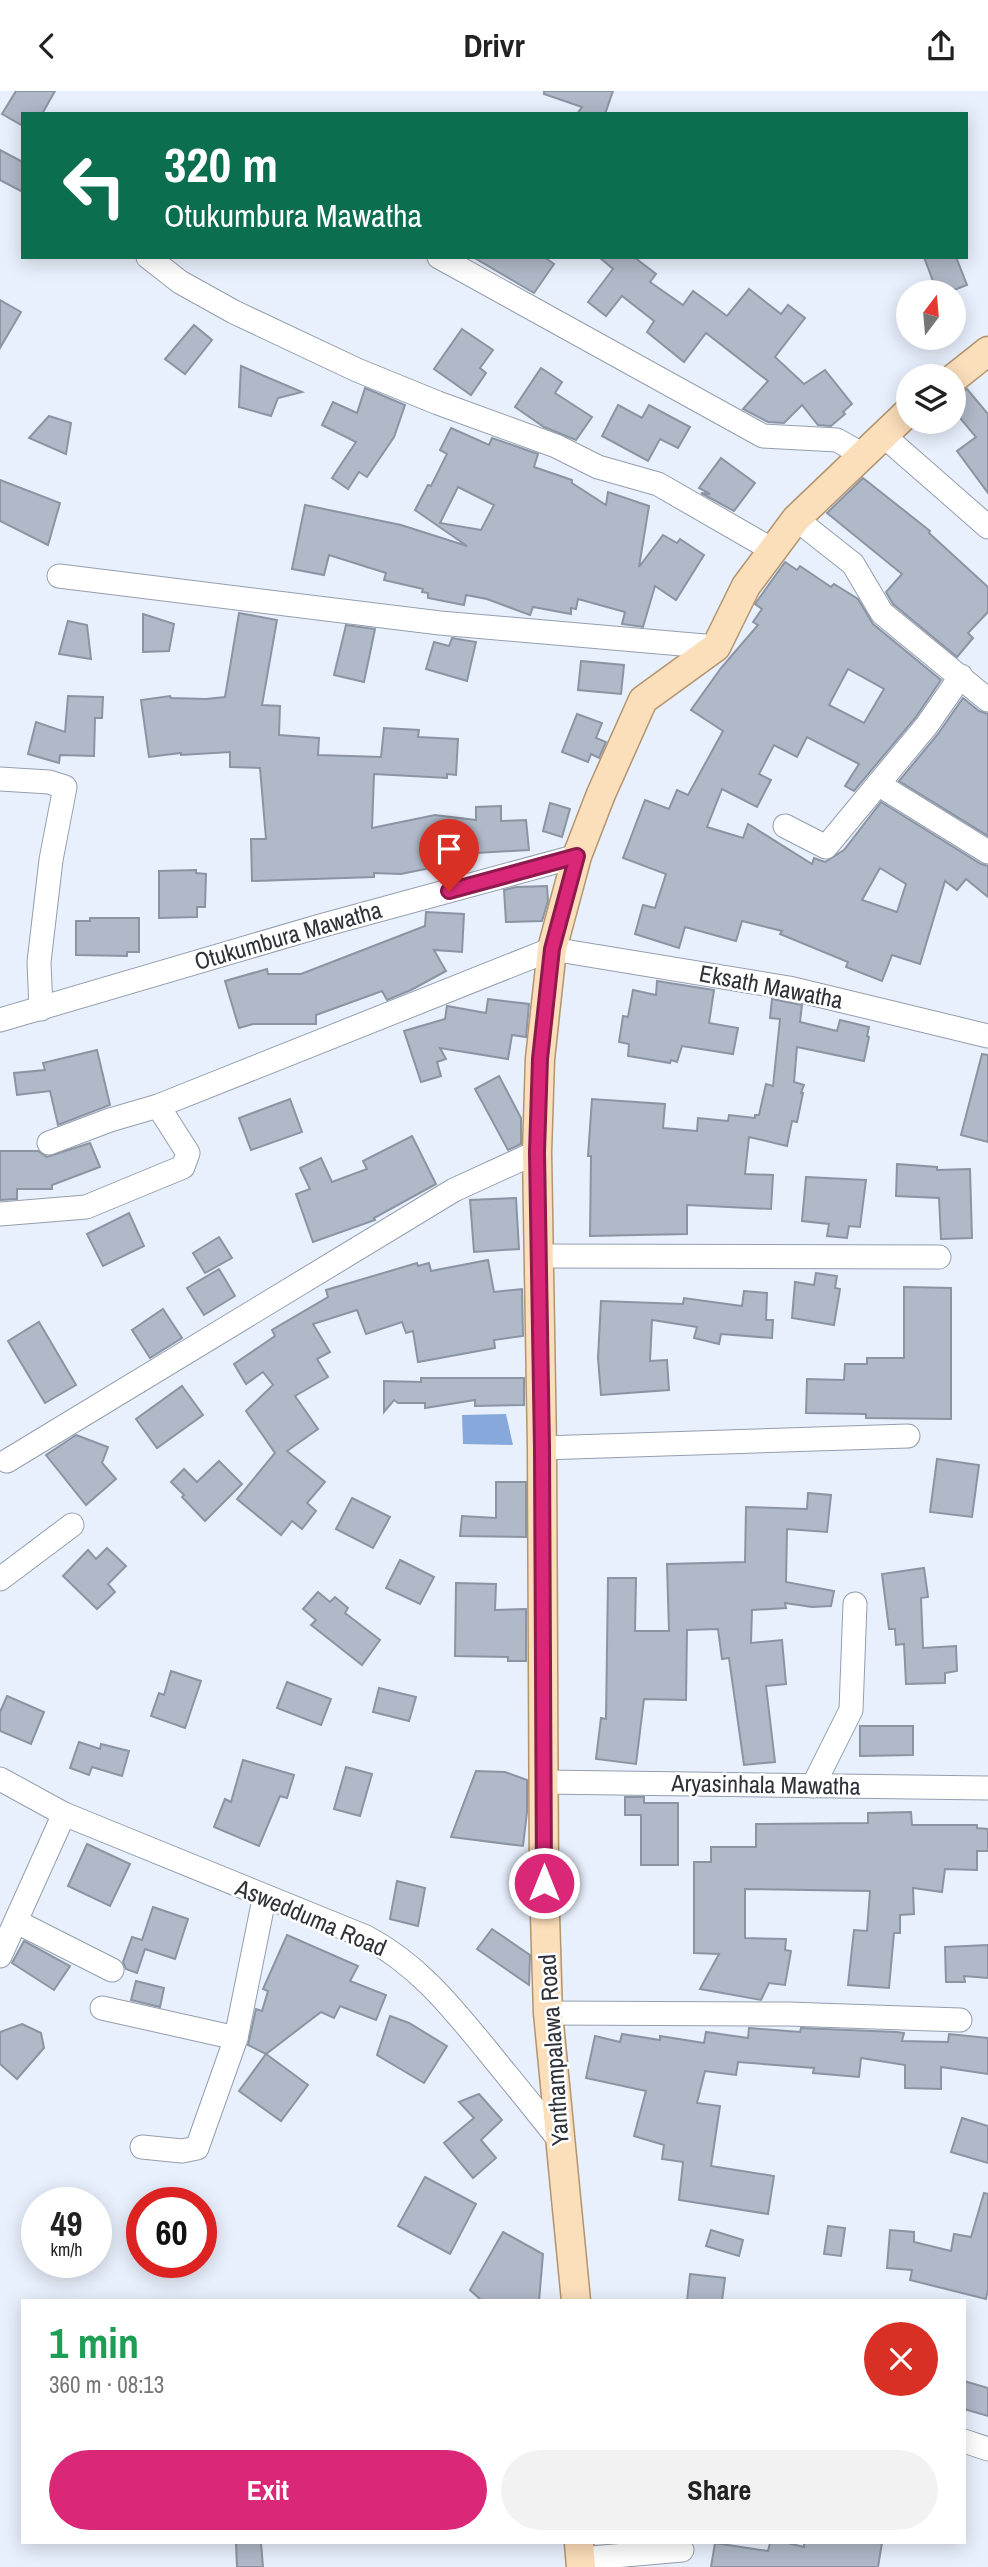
<!DOCTYPE html>
<html lang="en">
<head>
<meta charset="utf-8">
<style>
  :root { --surface:#fff; --page:#f2f2f2; --text:#222; --muted:#767676; --accent:#db2777 }
  body { margin:0; font-family:"Archivo Narrow",sans-serif; background:var(--page); color:var(--text); height:100vh; display:flex; flex-direction:column; font-size:26px; white-space:nowrap }
  * { box-sizing:border-box; margin:0 }
  p { font-size:23px; color:var(--muted) }
  .icon { flex:none; width:38px; height:38px; fill:none; stroke:currentColor; stroke-width:2; stroke-linecap:round; stroke-linejoin:round }
  .map { position:relative; flex:1; overflow:hidden }
  .sheet { position:absolute; left:21px; top:2208px; width:945px; height:245px; display:flex; flex-direction:column; background:var(--surface); border-radius:0px; box-shadow:0 4px 18px #0003 }
  .sheet>* { flex:none }
  .banner { position:absolute; left:21px; top:21px; width:947px; height:147px; border-radius:0px; box-shadow:0 4px 18px #0003; background:#0b6e4f; color:#fff; overflow:hidden }
  .needle { width:46px; rotate:16deg }
  .tools { position:absolute; left:896px; top:189px; display:grid; gap:14px }
  .tools a { display:grid; place-items:center; width:70px; height:70px; border-radius:50%; background:var(--surface); box-shadow:0 4px 18px #0003; font-size:35px }
  .speed { position:absolute; left:21px; top:2096px; display:flex; gap:14px; font-size:35px; font-weight:700; text-align:center }
  .speed>* { display:grid; place-content:center; width:91px; height:91px; border-radius:50%; background:var(--surface); box-shadow:0 4px 18px #0003; line-height:1 }
  .speed small { font-size:18px; font-weight:400 }
  .speed .limit { border:10px solid #d22; background:#fff; color:#111 }
  .pin { position:absolute; display:grid; place-items:center; width:60px; height:60px; color:#fff; margin:-72px -30px; border-radius:50% 50% 50% 0; rotate:-45deg; box-shadow:0 0 7px #0007 }
  .pin .icon { rotate:45deg }
  .me { position:absolute; width:77px; margin:-38px; rotate:0deg; stroke-linejoin:round; filter:drop-shadow(0 0 5px #0008) }
  .turn { display:flex; align-items:center; gap:24px; height:147px; padding:0 28px; font-size:32px }
  .turn .icon { width:91px; height:91px; stroke-width:2.5 }
  .turn b { display:block; font-size:49px; line-height:60px }
  .round { display:grid; place-items:center; flex:none; width:74px; height:74px; border-radius:37px; background:var(--page) }
  .overview { display:flex; align-items:center; justify-content:space-between; height:119px; padding:0 28px }
  h1 { font-size:42px; font-weight:700; line-height:52px; color:#1e9e55 }
  .button { display:flex; gap:14px; margin-top:auto; padding:14px 28px }
  .button a { flex:1; height:80px; border-radius:42px; background:var(--accent); color:#fff; font-size:28px; font-weight:700; line-height:80px; text-align:center }
  .button a+a { background:var(--page); color:var(--text) }
  header { display:flex; justify-content:space-between; align-items:center; height:91px; padding:0 28px; background:var(--surface); font-size:32px; font-weight:700 }
  .map>svg:first-child { display:block }
  .water { fill:#87a8db }
  .building { fill:#b0b9c8; stroke:#8b94a3; stroke-width:2; fill-rule:evenodd }
  .lines { fill:none; stroke-linecap:round; stroke-linejoin:round }
  .minor-casing { stroke:#959ead; stroke-width:25 }
  .major-casing { stroke:#b2946f; stroke-width:31 }
  .minor { stroke:#fff; stroke-width:23 }
  .major { stroke:#fbdeba; stroke-width:28 }
  .route-casing { stroke:#8e194d; stroke-width:18 }
  .route { stroke:#db2777; stroke-width:12 }
  .labels { text-anchor:middle; stroke-width:5; stroke-linejoin:round; paint-order:stroke }
  .street-label { font-size:24px; fill:#2f3339; stroke:#fff }
</style>
</head>
<body>
<header><svg class="icon" aria-label="back" viewBox="0 0 24 24"><path d="M15 5l-7 7 7 7"/></svg>Drivr<svg class="icon" aria-label="share" viewBox="0 0 24 24"><path d="M12 15V3M7 8l5-5 5 5M5 13v7h14v-7"/></svg></header>
<div class="map">
<svg width="988" height="2476" viewBox="0 0 988 2476">
  <rect width="100%" height="100%" fill="#e8f0fd"/>
  <path class="water" d="M506 1323 513 1354 463 1353 462 1324Z"/>
  <g class="building">
    <path d="M16 0H55L42 23H23V35L2 23Z"/>
    <path d="M544 0H613L605 23H577L582 16 544 3Z"/>
    <path d="M0 59 23 71V101L0 89Z"/>
    <path d="M473 166H544L554 173 534 202Z"/>
    <path d="M599 166H634L656 183 650 191 683 214 693 200 727 225 749 198 781 223 788 214 805 227 775 266 804 293 825 279 852 313 843 321 845 323 831 335 818 334 802 314 784 332 768 331 743 318 768 290 706 242 684 271 647 241 654 230 622 205 606 225 588 211 613 178Z"/>
    <path d="M924 166H956L967 194 949 201H937Z"/>
    <path d="M0 209 21 221 0 257Z"/>
    <path d="M194 234 212 249 185 283 165 268Z"/>
    <path d="M462 238 493 259 480 277 486 282 471 304 434 278Z"/>
    <path d="M241 275 302 301 278 307 271 325 239 316Z"/>
    <path d="M541 277 562 291 555 302 592 326 576 349 544 336 515 316Z"/>
    <path d="M365 297 405 314 394 346 367 386 359 381 348 398 332 387 356 351 322 334 333 311 357 322Z"/>
    <path d="M967 298 988 323V402L957 360 976 346 954 320V303Z"/>
    <path d="M618 314 642 327 649 314 690 336 678 357 660 348 648 370 602 345Z"/>
    <path d="M49 325 71 332 66 363 29 347Z"/>
    <path d="M451 337 489 354 492 347 538 363 534 376 572 389V392L606 414 608 401 649 415 639 476 663 444 677 452 680 448 704 464 676 509 655 495 643 536 622 533 625 521 578 508 576 518 571 517V523L533 516 530 524 487 508 466 504 464 514 428 507V502L422 501 423 498 384 489 386 482 329 464 324 484 292 478 305 414 401 434 467 455 415 419 428 394 431 395 447 363 440 359ZM458 396 494 414 481 439 440 432Z"/>
    <path d="M721 367 755 392 734 420 701 402 710 403 699 397Z"/>
    <path d="M863 387 930 440 929 442 988 496V521L968 542 973 547 957 566 893 513 886 501 902 483 827 422Z"/>
    <path d="M0 389 60 412 48 454 0 430Z"/>
    <path d="M785 471 797 479 800 475 831 496 834 493 858 508 873 533 941 589 916 626 854 700 845 695 859 673 807 646 797 666 774 654 759 683 771 689 757 716 722 698 707 736 743 747 748 733 812 773 814 767 825 771 844 759 881 711 981 773 988 775V806L966 788 957 799 945 790 920 873 892 864 882 890 846 876 848 871 780 843 782 840 742 830 736 850 685 836 679 857 635 843 643 814 655 817 666 783 623 767 645 709 669 718 677 699 688 704 723 640 691 619 721 577 758 534 753 531 762 518 755 513ZM848 578 884 598 864 632 829 614ZM880 777 906 793 897 821 862 809Z"/>
    <path d="M239 522 277 529 262 614 280 615 279 644 319 647 318 664 381 666 384 637 419 639 418 646 458 648 456 684 447 683V687L374 683 372 737 435 724 476 729V716L501 715V730L526 729 529 759 459 763 457 779 435 776 401 783 374 782V786L252 790 251 748H266L260 677 230 676V661L181 664V662L149 666 141 609 170 605 171 607 206 608 225 606Z"/>
    <path d="M143 523 174 533 169 560 143 561Z"/>
    <path d="M68 530 87 534 91 568 59 563Z"/>
    <path d="M346 534 375 538 364 591 334 584Z"/>
    <path d="M452 547 476 551 467 590 426 578 434 551 449 555Z"/>
    <path d="M581 570 624 574 621 603 578 599Z"/>
    <path d="M68 605 103 606 102 627H95L94 665 60 664 59 672 28 663 36 631 65 641Z"/>
    <path d="M963 607 979 620 988 623V745L899 690 938 643Z"/>
    <path d="M577 623 602 632 596 647 606 651 599 667 591 663 588 671 562 661Z"/>
    <path d="M550 712 570 718 562 746 543 740Z"/>
    <path d="M196 779V782L206 783 205 816H197V826L159 827V780Z"/>
    <path d="M547 795 548 810 542 830 506 831 504 799 516 796Z"/>
    <path d="M426 821 464 823 462 861 434 859 446 880 411 899 387 909 382 900 316 924V933H253L239 937 225 890 267 878 268 883H301L425 835Z"/>
    <path d="M90 827H139V861H127V865L76 864V830H90Z"/>
    <path d="M657 890 714 899 709 932 738 937 733 963 682 955 677 971 671 969 670 972 628 965 629 953 619 951 623 925 628 926 633 899 656 904Z"/>
    <path d="M488 908 529 913 526 946 512 944 508 968 440 957 446 968 437 971 441 985 421 991 404 940 445 928 447 915 486 922Z"/>
    <path d="M772 908 802 914 800 931 837 940 840 929 869 936 867 945 869 946 864 970 797 956 794 991 804 994 801 1002H803L797 1031 792 1030 787 1055 749 1046 745 1083 773 1084 771 1118 687 1114V1143L590 1145 591 1065H588L592 1008 665 1013 663 1037 697 1040 698 1027 728 1030 729 1024 755 1027V1024H759L766 993 773 995 780 928 770 927Z"/>
    <path d="M97 959 110 1014 58 1034 50 1000 17 1004 14 982 45 979 43 972Z"/>
    <path d="M982 963 988 964V1051L961 1044Z"/>
    <path d="M499 985 521 1027V1053L508 1059 475 998Z"/>
    <path d="M290 1008 302 1041 251 1059 239 1027Z"/>
    <path d="M412 1045 436 1093 374 1127 375 1129 313 1151 296 1103 310 1098 300 1077 321 1067 332 1091 367 1078 363 1070Z"/>
    <path d="M90 1052 100 1076 52 1094V1098H17V1108L0 1109V1060H38L47 1066Z"/>
    <path d="M897 1073 937 1076V1079L970 1078 972 1147 941 1148 939 1107 896 1105Z"/>
    <path d="M806 1086 866 1089 860 1136 849 1135 847 1147 827 1145 829 1133 802 1130Z"/>
    <path d="M516 1107 519 1158 474 1161 470 1109Z"/>
    <path d="M129 1122 144 1155 103 1175 87 1143Z"/>
    <path d="M219 1146 232 1167 205 1182 193 1162Z"/>
    <path d="M488 1169 494 1201 522 1198 523 1245 494 1249 495 1257 418 1271 413 1240 406 1242 402 1231 366 1243 357 1219 313 1233 330 1261 317 1268 328 1286 295 1305 318 1338 287 1360 325 1391 307 1412 316 1420 302 1438 292 1430 281 1444 237 1408 275 1362 246 1320 273 1294 263 1281 246 1293 234 1273 275 1245 272 1239 328 1206 326 1199 417 1172 418 1175 429 1172 431 1180Z"/>
    <path d="M219 1178 235 1205 204 1224 187 1197Z"/>
    <path d="M816 1182 837 1185 835 1197 840 1198 834 1234 792 1227 795 1191 814 1194Z"/>
    <path d="M904 1196 951 1197V1328L866 1327V1323L806 1322 807 1288 844 1289 845 1273H867V1267H904Z"/>
    <path d="M744 1200 767 1202 766 1229H773L772 1247 721 1243 719 1253 694 1247 697 1236 652 1229 650 1270 667 1269 669 1299 601 1304 598 1267 601 1210 683 1213 684 1207 742 1215Z"/>
    <path d="M163 1218 182 1247 150 1267 132 1239Z"/>
    <path d="M39 1231 76 1294 45 1312 8 1250Z"/>
    <path d="M421 1287H524V1314L475 1315V1309L425 1317V1312H398L394 1309 384 1321V1290L421 1291Z"/>
    <path d="M182 1295 203 1324 157 1357 136 1328Z"/>
    <path d="M76 1344 108 1356 102 1372 116 1388 86 1414 46 1364Z"/>
    <path d="M937 1368 979 1374 972 1426 930 1421Z"/>
    <path d="M219 1370 242 1393 205 1430 182 1406 184 1404 171 1391 184 1378 197 1391Z"/>
    <path d="M496 1391H526V1446L460 1445 462 1425 496 1427Z"/>
    <path d="M808 1402 831 1404 827 1441 787 1438 786 1491 834 1500 831 1515 812 1516 785 1512 786 1517 752 1519 751 1552 782 1549 786 1593 766 1595 775 1671 744 1674 729 1567 722 1568 718 1538 687 1539 686 1609 644 1608 636 1673 596 1668 601 1627 606 1628 608 1487H636L635 1540H669L667 1473 745 1471 746 1416 807 1418Z"/>
    <path d="M352 1407 390 1426 373 1457 336 1438Z"/>
    <path d="M107 1457 126 1475 108 1493 115 1501 97 1518 63 1485 88 1459 96 1468Z"/>
    <path d="M400 1469 434 1486 420 1513 386 1497Z"/>
    <path d="M924 1477 928 1506 921 1507 923 1557 956 1555 957 1580 945 1582V1592L906 1593 904 1553 896 1554 895 1538H889L882 1483Z"/>
    <path d="M456 1492 496 1493 495 1519 526 1518V1570H508V1566L455 1565Z"/>
    <path d="M318 1501 330 1511 335 1506 348 1517 345 1522 380 1549 362 1574 311 1534 316 1529 303 1518Z"/>
    <path d="M171 1580 201 1590 185 1637 151 1625 159 1602 164 1604Z"/>
    <path d="M287 1591 331 1608 321 1634 277 1617Z"/>
    <path d="M379 1597 416 1606 409 1630 373 1621Z"/>
    <path d="M7 1605 44 1621 31 1653 0 1640V1621Z"/>
    <path d="M860 1635H913V1664L860 1665Z"/>
    <path d="M79 1651 100 1658 101 1653 129 1660 122 1685 92 1676 89 1684 70 1677Z"/>
    <path d="M243 1669 294 1684 287 1707 280 1705 259 1755 214 1736 225 1708 231 1711Z"/>
    <path d="M346 1676 372 1683 360 1725 334 1718Z"/>
    <path d="M476 1680 505 1681 527 1689V1721L523 1755 451 1746Z"/>
    <path d="M625 1706H644V1712H678V1774H641V1724H625Z"/>
    <path d="M911 1721 912 1734H977V1737L988 1738V1760H977V1779L945 1778 942 1801 913 1797 914 1823 900 1824V1842H894L889 1897 848 1894 854 1839 867 1840 870 1800 745 1798V1847L786 1848 785 1859 791 1860 785 1894 769 1892 761 1909 700 1898 719 1863 694 1862V1771H711V1756H756V1733L868 1732V1722Z"/>
    <path d="M87 1753 130 1773 110 1815 68 1795Z"/>
    <path d="M397 1790 425 1797 418 1835 390 1828Z"/>
    <path d="M153 1816 188 1828 175 1868 145 1858 137 1882 126 1878 123 1871 132 1846 142 1849Z"/>
    <path d="M492 1838 530 1864 529 1894 477 1858Z"/>
    <path d="M287 1844 358 1875 350 1890 386 1904 376 1929 340 1915 334 1927 321 1921 266 1963 248 1954 256 1918 262 1920 268 1900 263 1898Z"/>
    <path d="M24 1850 70 1875 54 1899 12 1872Z"/>
    <path d="M988 1854V1887L964 1885 965 1891H946L945 1856Z"/>
    <path d="M136 1890 164 1897 160 1916 131 1909Z"/>
    <path d="M390 1925 409 1932 447 1955 424 1992 377 1964Z"/>
    <path d="M22 1933 41 1942 44 1957 17 1988 0 1973V1941Z"/>
    <path d="M749 1937 800 1941 801 1937 897 1941 904 1942 902 1950 948 1951 949 1943 988 1947V1983L941 1976V1998L905 1997V1974L861 1967 859 1986 813 1982 814 1977 738 1971 736 1984 705 1980 697 2012 720 2015 711 2075 774 2085 768 2123 679 2109 683 2071 662 2068 664 2054 634 2045 646 2000 586 1987 595 1945 620 1951 622 1943 660 1949V1945L704 1952 706 1941 748 1947Z"/>
    <path d="M266 1963 308 1994 281 2030 239 2000Z"/>
    <path d="M479 2003 502 2029 481 2049 496 2067 473 2087 444 2052 474 2027 459 2011Z"/>
    <path d="M962 2027 988 2035V2072L951 2061Z"/>
    <path d="M425 2086 476 2113 450 2163 398 2135Z"/>
    <path d="M984 2102 988 2103V2198L986 2208 910 2189 912 2179 887 2177 890 2139 914 2141V2151L951 2160 954 2143 971 2146Z"/>
    <path d="M828 2135 845 2137 841 2165 824 2163Z"/>
    <path d="M711 2139 743 2149 739 2165 706 2155Z"/>
    <path d="M503 2141 543 2163 539 2210H482L470 2199Z"/>
    <path d="M690 2183 725 2187 722 2210H687Z"/>
    <path d="M964 2290 988 2297V2325L964 2318Z"/>
    <path d="M236 2452H261L263 2476H237Z"/>
    <path d="M715 2452 768 2460 770 2452H788L804 2456V2452H882L878 2476H711Z"/>
  </g>
  <g class="lines">
    <g class="minor-casing">
      <g id="minor">
        <path d="M148 166 180 191 234 221 357 279 438 312 556 355 598 376 658 393 771 458"/>
        <path d="M439 166 763 345 837 349 863 364"/>
        <path d="M884 345 988 436"/>
        <path d="M796 428 853 473 882 522 988 609"/>
        <path d="M59 485 440 532 716 556"/>
        <path d="M0 688 49 691 65 696 51 769 39 871 41 918"/>
        <path d="M878 693 988 761"/>
        <path d="M785 735 826 756 927 634 961 585"/>
        <path d="M0 929 320 835 577 765"/>
        <path d="M49 1052 110 1029 158 1015 552 858 789 897 988 945"/>
        <path d="M0 1123 86 1116 183 1076 188 1062 158 1015"/>
        <path d="M539 1165 939 1166"/>
        <path d="M542 1357 908 1345"/>
        <path d="M7 1370 454 1099 537 1061"/>
        <path d="M0 1488 72 1434"/>
        <path d="M0 1688 64 1723 366 1846C417 1873 450 1914 486 1958 511 1989 536 2019 560 2050"/>
        <path d="M544 1691 988 1697"/>
        <path d="M813 1695 851 1619 855 1513"/>
        <path d="M17 1831 112 1879"/>
        <path d="M0 1865 64 1723"/>
        <path d="M102 1917 236 1947"/>
        <path d="M548 1922 789 1923 960 1929"/>
        <path d="M142 2056 182 2060 197 2057 236 1947 263 1813 262 1805"/>
        <path d="M964 2350 988 2358"/>
        <path d="M580 2468 682 2459"/>
      </g>
    </g>
    <g class="major-casing">
      <g id="major">
        <path d="M954 287 988 260"/>
        <path d="M576 2210 548 1922 544 1792 542 1357 537 1061 540 968 552 858 577 765 601 703 643 609 716 556 746 495 796 428 908 321"/>
        <path d="M579 2452 581 2476"/>
      </g>
    </g>
    <use href="#minor" class="minor"/>
    <use href="#major" class="major"/>
  </g>
  <g class="lines">
    <g class="route-casing">
      <path id="route" d="M449 800 577 765 552 858 540 968 537 1061 542 1357 544 1792"/>
    </g>
    <use href="#route" class="route"/>
  </g>
  <g class="labels">
    <g class="street-label">
      <text transform="translate(288 845) rotate(-16)" y="8">Otukumbura Mawatha</text>
      <text transform="translate(771 896) rotate(11)" y="8">Eksath Mawatha</text>
      <text transform="translate(766 1694) rotate(1)" y="8">Aryasinhala Mawatha</text>
      <text transform="translate(311 1827) rotate(23)" y="8">Aswedduma Road</text>
      <text transform="translate(554 1959) rotate(-94)" y="8">Yanthampalawa Road</text>
    </g>
  </g>
</svg>
<div class="tools">
<a><svg class="needle" viewBox="-14 -14 28 28"><path d="M0-13l5 13h-10z" fill="#e53935"/><path d="M0 13l5-13h-10z" fill="#767676"/></svg></a>
<a><svg class="icon" aria-label="layers" viewBox="0 0 24 24"><path d="M12 4l9 5-9 5-9-5zM3 14l9 5 9-5"/></svg></a>
</div>
<div class="speed"><div>49<small>km/h</small></div><div class="limit">60</div></div>
<div class="pin" style="left:449px;top:800px;background:#d93025"><svg class="icon" aria-label="arrive" viewBox="0 0 24 24"><path d="M6 21V4h12l-3 4 3 4H6"/></svg></div>
<svg class="me" style="left:544px;top:1792px" viewBox="-20 -20 40 40"><circle r="17" fill="#db2777" stroke="#fff" stroke-width="3"/><path d="M0-11L8 9 0 5-8 9z" fill="#fff"/></svg>
<div class="banner">
<div class="turn"><svg class="icon" aria-label="left" viewBox="0 0 24 24"><path d="M17 20v-9H6M10 6l-5 5 5 5"/></svg><div><b>320 m</b>Otukumbura Mawatha</div></div>
</div>
<section class="sheet">
<div class="overview"><div><h1>1 min</h1><p>360 m · 08:13</p></div><a class="round" style="background:#d93025;color:#fff"><svg class="icon" aria-label="close" viewBox="0 0 24 24"><path d="M6 6l12 12M18 6L6 18"/></svg></a></div>
<div class="button"><a>Exit</a><a>Share</a></div>
</section>
</div>
</body>
</html>
